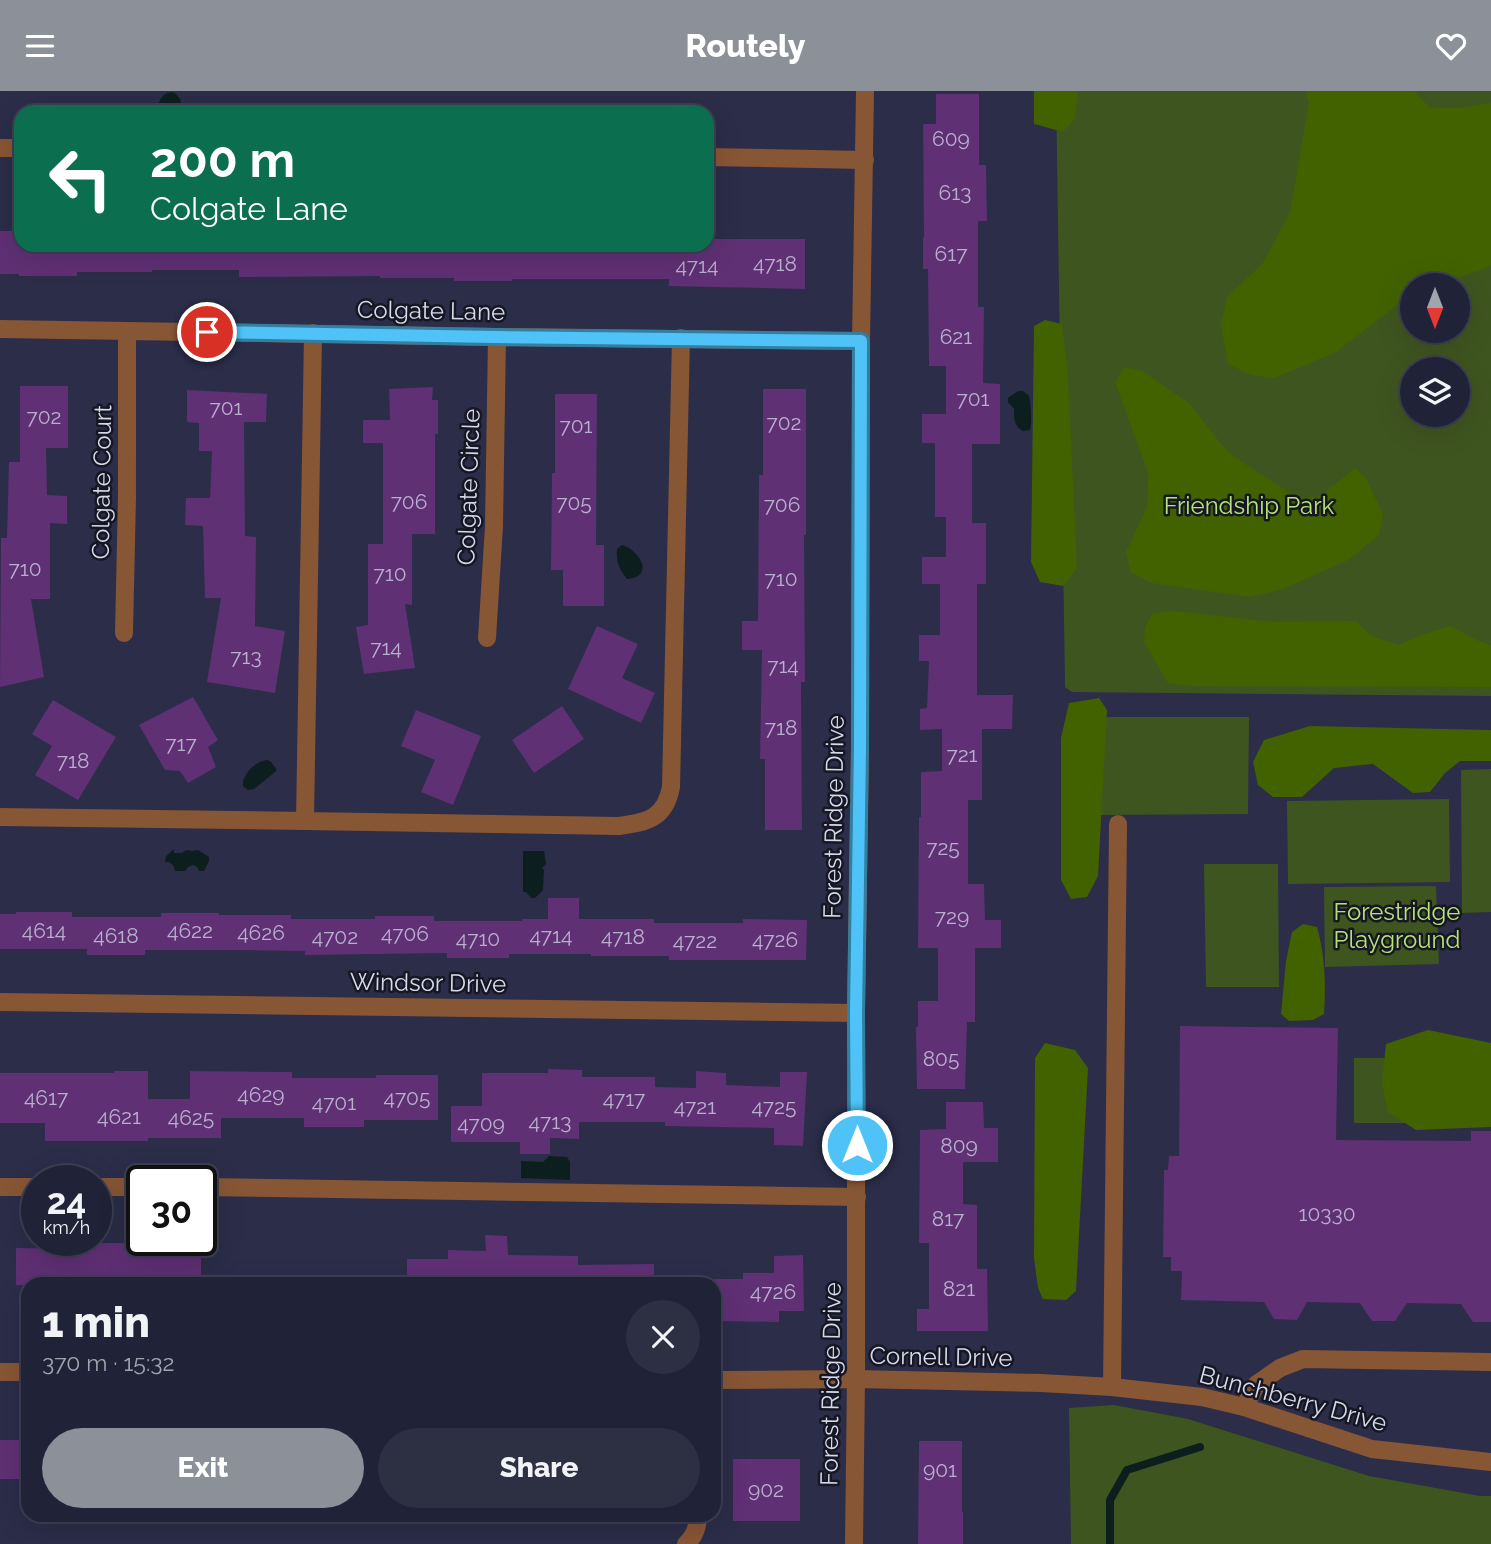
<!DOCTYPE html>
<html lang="en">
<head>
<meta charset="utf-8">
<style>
  :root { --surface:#202237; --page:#2d2f42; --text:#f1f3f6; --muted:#a2a4ad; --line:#3d3f52; --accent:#8c9099 }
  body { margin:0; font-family:Raleway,sans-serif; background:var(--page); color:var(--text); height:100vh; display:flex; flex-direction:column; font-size:26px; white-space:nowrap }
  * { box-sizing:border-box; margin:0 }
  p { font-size:23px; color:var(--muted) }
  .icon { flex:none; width:38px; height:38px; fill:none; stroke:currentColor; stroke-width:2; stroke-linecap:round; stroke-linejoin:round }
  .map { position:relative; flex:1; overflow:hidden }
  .panel { position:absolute; left:21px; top:1186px; width:700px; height:245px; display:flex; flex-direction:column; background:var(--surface); border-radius:21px; box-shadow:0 7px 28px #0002,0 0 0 2px var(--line) }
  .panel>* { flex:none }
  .banner { position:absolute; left:14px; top:14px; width:700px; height:147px; border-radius:21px; box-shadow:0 7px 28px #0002,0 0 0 2px var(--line); background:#0b6e4f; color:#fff; overflow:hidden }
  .needle { width:46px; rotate:180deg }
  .buttons { position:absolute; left:1400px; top:182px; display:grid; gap:14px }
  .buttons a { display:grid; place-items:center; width:70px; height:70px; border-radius:50%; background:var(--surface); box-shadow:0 7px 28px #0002,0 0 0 2px var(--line); font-size:35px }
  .speed { position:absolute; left:21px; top:1074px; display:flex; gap:14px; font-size:35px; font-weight:700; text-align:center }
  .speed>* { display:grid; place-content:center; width:91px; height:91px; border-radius:50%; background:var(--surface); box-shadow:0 7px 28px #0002,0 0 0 2px var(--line); line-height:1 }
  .speed small { font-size:18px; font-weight:400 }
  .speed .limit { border:4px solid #111; border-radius:10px; background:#fff; color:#111 }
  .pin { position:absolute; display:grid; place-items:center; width:60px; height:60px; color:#fff; margin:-30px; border:4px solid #fff; border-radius:50%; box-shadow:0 2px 7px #0007 }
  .me { position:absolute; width:77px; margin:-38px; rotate:0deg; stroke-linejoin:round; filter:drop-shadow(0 0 5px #0008) }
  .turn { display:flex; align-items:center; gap:24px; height:147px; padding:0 21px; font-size:32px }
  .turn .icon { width:91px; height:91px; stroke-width:2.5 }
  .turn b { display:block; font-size:49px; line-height:60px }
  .round { display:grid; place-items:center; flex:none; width:74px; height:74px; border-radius:37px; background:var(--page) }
  .head { display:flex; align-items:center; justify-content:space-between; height:119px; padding:0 21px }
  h1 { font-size:42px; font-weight:800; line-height:52px }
  .cta { display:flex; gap:14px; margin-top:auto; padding:14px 21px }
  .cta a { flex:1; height:80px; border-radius:42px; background:var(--accent); color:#fff; font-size:28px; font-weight:800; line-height:80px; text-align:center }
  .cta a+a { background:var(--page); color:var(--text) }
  header { display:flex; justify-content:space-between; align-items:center; height:91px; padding:0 21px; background:var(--accent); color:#fff; font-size:32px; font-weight:800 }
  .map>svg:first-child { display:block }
  .green { fill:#3f5520; fill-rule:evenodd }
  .forest { fill:#426200 }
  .water { fill:#0c1e1e }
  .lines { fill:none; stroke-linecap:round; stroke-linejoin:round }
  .stream { stroke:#0c1e1e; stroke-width:8 }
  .building { fill:#5f3074 }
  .minor { stroke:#875635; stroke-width:18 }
  .route-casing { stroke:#337fa1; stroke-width:18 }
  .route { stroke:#4fc3f7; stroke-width:12 }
  .labels { text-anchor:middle; stroke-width:5; stroke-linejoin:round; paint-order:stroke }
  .number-label { font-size:21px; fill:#b8afcd }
  .street-label { font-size:24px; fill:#d6d9eb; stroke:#161723 }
  .park-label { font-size:24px; fill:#b4e475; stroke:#161723 }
</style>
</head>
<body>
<header><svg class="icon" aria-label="menu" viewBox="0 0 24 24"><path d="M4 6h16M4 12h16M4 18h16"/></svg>Routely<svg class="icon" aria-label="heart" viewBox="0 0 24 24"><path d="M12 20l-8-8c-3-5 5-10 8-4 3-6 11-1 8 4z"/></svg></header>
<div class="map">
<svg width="1491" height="1453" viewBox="0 0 1491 1453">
  <rect width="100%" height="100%" fill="#2b2d49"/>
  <g class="green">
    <path d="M1056 0H1491V605L1072 601 1065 596ZM1412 194H1458V240H1412ZM1412 278H1458V324H1412Z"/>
    <path d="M1099 626H1249L1248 723 1099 724Z"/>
    <path d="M1491 678V821L1462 822 1461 679Z"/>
    <path d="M1449 708 1450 791 1288 793 1287 710Z"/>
    <path d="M1204 773H1278L1279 896H1206Z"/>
    <path d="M1436 795 1439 873 1325 876 1324 796Z"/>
    <rect x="1354" y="967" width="137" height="65"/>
    <path d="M1114 1314 1188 1328 1369 1385 1480 1405H1491V1453H1071L1069 1317Z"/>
  </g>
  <g class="forest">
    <path d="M1034 0H1078L1075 27 1063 41 1034 33Z"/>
    <path d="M1306 0H1414L1430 17H1460L1491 12V174L1478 180 1437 194H1412V203L1336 261 1274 287 1251 284 1228 273 1221 234 1227 206 1263 172 1290 122 1309 12Z"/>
    <path d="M1045 229 1062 233 1068 287 1077 477 1063 495 1040 491 1031 471 1034 235Z"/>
    <path d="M1124 276 1142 280 1190 313 1225 358 1245 373 1296 406 1318 407 1355 377 1366 387 1383 424 1379 444 1348 469 1283 498 1250 506 1151 492 1131 481 1126 461 1147 416 1148 381 1115 291Z"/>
    <path d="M1174 520 1273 531 1356 530 1371 545 1399 554 1422 544 1450 535C1461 540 1481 553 1491 554V596L1189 595 1168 592 1144 551 1145 537 1153 522Z"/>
    <path d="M1099 607 1107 619 1098 785 1087 806 1071 808 1061 789V647L1069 612Z"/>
    <path d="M1310 635 1491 639V670H1460L1445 682 1430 701 1413 702 1373 673 1334 677 1302 706H1273L1258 694 1253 671 1264 649Z"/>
    <path d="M1303 833 1317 836C1325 864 1326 894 1324 923L1313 929 1289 930 1281 923 1286 870 1292 841Z"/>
    <path d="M1428 939 1491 952V1036L1416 1039 1388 1021 1382 992 1386 953Z"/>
    <path d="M1045 952 1075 959 1088 977 1076 1200 1066 1209 1043 1208 1038 1197 1034 1167 1035 967Z"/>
  </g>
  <g class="water">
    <path d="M171 1 175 2 181 9 178 21H157C158 11 161 3 171 1Z"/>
    <path d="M1018 300H1023L1029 305C1031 314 1032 331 1030 339L1023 340C1014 335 1014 328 1014 318L1008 311V307Z"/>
    <path d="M622 454C640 459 655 486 627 488 619 478 616 471 617 458Z"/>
    <path d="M267 669 271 671 277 679 275 681 254 698 248 699 243 695V691C246 680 255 671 267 669Z"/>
    <path d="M174 758V762H182L186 759 192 760 198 759 209 766V770L204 780H199L197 776 193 774 188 776 185 780H175C175 775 170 770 165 771L166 765Z"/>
    <path d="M523 760H544L546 773 542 777 544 779 543 799 535 807H531L526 801H523Z"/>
    <path d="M549 1065 567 1066 570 1071V1089L521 1087V1070L543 1071Z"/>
  </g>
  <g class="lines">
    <path class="stream" d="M1110 1453V1409L1127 1379 1200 1356"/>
  </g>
  <g class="building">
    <path d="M936 3H979V74H986L987 130H978V216H984L983 292 1000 293V353H972V432H986V493H977V604H1013L1012 638H982V709H968V793H984L985 829H1001V857H975V931H967L965 998H917L916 936H918V910H938V857H918L919 726H921V681L942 680V638L920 639V618L927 617 929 570H919V544H940V493H922V466H946V426H935V352H922V323H946V275H929L928 178H923V147H924L923 33H936Z"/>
    <path d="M0 140H21V154H707V148H805V198L669 195V188H512V190H454V187H380V185L239 186V179H152V181H77V185H19V183H0Z"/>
    <path d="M20 295H68V357H46L47 404 67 405V433L50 432V508H31L44 586 0 596 1 447H7L9 371H20Z"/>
    <path d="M433 296 432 309H438V343H435V443H412V514L405 513 415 577 364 583 356 536 368 534V453H383V352H363V329H390L389 298Z"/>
    <path d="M763 298H806V444H804L805 591H801L802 739H765V668H760L762 559H742V530H758L759 384H763Z"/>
    <path d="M187 299 267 303 266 331H244L245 445 256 446 255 535 285 540 275 602 207 591 221 507H205L203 435 185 434 186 407H210L212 360H199V332L187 331Z"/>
    <path d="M555 303H597L596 454H604V515H563V479H551L552 382H555Z"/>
    <path d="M597 535 638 553 622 587 655 602 641 632 568 598Z"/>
    <path d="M193 606 218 649 208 656 216 676 188 692 180 680 165 679 139 634Z"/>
    <path d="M53 609 116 646 78 709 35 684 52 655 32 643Z"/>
    <path d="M562 615 584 648 534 682 512 649Z"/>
    <path d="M416 619 481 645 453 714 421 701 435 669 401 655Z"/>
    <path d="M548 807H579V828H654V832H743V828L807 829 806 869H669V865H591V863H509V867H447V862L305 864V860L231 859H145V864H87V858H0V823H16V821H72V826H161V822H219V824H291V828H375V825H434V830H522V828H548Z"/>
    <path d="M1180 935 1338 937 1336 1049 1471 1050V1040H1491V1231H1473L1461 1213 1407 1212 1395 1230H1372L1360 1212 1307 1211 1297 1229 1274 1228 1264 1211 1181 1209 1182 1180H1171V1166H1163L1164 1079H1168L1169 1065H1179Z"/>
    <path d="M548 978 582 979V986H655V996L696 997V980L726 982V994L780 996V981H807L803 1055 774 1054V1037L665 1035V1031H579V1048L550 1047V1063H520V1051H451V1015H482V982H548Z"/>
    <path d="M114 980H148V1008H190V980L292 981V987H376V984H438V1029H364V1036H304V1027H221V1047H148V1050H45V1032H0V982H114Z"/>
    <path d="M946 1011H983L984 1037H998V1071H963V1113L977 1114V1178H987L988 1240H917V1218H929V1152H919L920 1039 946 1038Z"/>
    <path d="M485 1144 507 1145 508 1164 578 1165V1174L654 1173V1194H407V1168H448V1159L486 1160Z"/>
    <path d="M87 1152H147V1165H201V1194H16V1157L87 1158Z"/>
    <path d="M803 1164 804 1220H779V1231L714 1230V1188H743V1182H774V1165Z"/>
    <rect x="0" y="1349" width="28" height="39"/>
    <path d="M919 1350H962V1421H963V1453H918Z"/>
    <rect x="733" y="1368" width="67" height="62"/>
  </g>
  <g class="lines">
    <g class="minor">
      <path d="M0 57H21"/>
      <path d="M707 66 865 69"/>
      <path d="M0 238 497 246 861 250"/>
      <path d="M313 242 305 730 619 735C647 731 665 728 671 696L681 247"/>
      <path d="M124 542 127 406V240"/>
      <path d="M487 547 494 435 497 246"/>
      <path d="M0 726 305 730"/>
      <path d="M0 911 856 922"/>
      <path d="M0 1096H37"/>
      <path d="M96 1096H142"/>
      <path d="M201 1096 857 1106"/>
      <path d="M0 1281H28"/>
      <path d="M714 1289 856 1288 1041 1292 1112 1296 1202 1306 1244 1316 1372 1358 1491 1371"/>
      <path d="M1112 1296 1118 733"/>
      <path d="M1244 1316 1257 1293 1280 1277 1303 1268 1491 1271"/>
      <path d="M686 1453C694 1446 698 1435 698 1424"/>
      <path d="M854 1453 856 1288V922L860 657 861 250 865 0"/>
    </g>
  </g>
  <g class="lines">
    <g class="route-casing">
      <path id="route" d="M207 241 496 246 861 250 860 657 856 922 857 1054"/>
    </g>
    <use href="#route" class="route"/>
  </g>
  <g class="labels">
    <g class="number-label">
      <text x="951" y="55">609</text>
      <text x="955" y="109">613</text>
      <text x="951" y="170">617</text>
      <text x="775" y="180">4718</text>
      <text x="697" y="182">4714</text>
      <text x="956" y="253">621</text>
      <text x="973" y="315">701</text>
      <text x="226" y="324">701</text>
      <text x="44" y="333">702</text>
      <text x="784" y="339">702</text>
      <text x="576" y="342">701</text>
      <text x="409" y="418">706</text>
      <text x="574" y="419">705</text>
      <text x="782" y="421">706</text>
      <text x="25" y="485">710</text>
      <text x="390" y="490">710</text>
      <text x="781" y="495">710</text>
      <text x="386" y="564">714</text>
      <text x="246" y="573">713</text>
      <text x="783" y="582">714</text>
      <text x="781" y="644">718</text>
      <text x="181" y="660">717</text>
      <text x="962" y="671">721</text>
      <text x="73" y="677">718</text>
      <text x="943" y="764">725</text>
      <text x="952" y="833">729</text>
      <text x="44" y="847">4614</text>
      <text x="190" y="847">4622</text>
      <text x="261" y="849">4626</text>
      <text x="405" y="850">4706</text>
      <text x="116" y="852">4618</text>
      <text x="551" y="852">4714</text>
      <text x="335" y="853">4702</text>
      <text x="623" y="853">4718</text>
      <text x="478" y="855">4710</text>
      <text x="775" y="856">4726</text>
      <text x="695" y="857">4722</text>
      <text x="941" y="975">805</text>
      <text x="261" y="1011">4629</text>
      <text x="46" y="1014">4617</text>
      <text x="407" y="1014">4705</text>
      <text x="624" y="1015">4717</text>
      <text x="334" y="1019">4701</text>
      <text x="695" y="1023">4721</text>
      <text x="774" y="1023">4725</text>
      <text x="119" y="1033">4621</text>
      <text x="191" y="1034">4625</text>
      <text x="550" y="1038">4713</text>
      <text x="481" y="1040">4709</text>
      <text x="959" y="1062">809</text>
      <text x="1327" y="1130">10330</text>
      <text x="948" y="1135">817</text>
      <text x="959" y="1205">821</text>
      <text x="773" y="1208">4726</text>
      <text x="940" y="1386">901</text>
      <text x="766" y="1406">902</text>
    </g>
    <g class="street-label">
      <text transform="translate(431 220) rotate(1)" y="8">Colgate Lane</text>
      <text transform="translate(102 391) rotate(-89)" y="8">Colgate Court</text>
      <text transform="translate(469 396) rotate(-88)" y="8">Colgate Circle</text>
      <text transform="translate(834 726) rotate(-89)" y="8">Forest Ridge Drive</text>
      <text transform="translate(428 892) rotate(1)" y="8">Windsor Drive</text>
      <text transform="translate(941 1266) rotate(1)" y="8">Cornell Drive</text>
      <text transform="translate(831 1293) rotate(-89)" y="8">Forest Ridge Drive</text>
      <text transform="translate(1293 1308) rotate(15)" y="8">Bunchberry Drive</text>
    </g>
    <g class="park-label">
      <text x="1249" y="423">Friendship Park</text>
      <text x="1397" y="829">Forestridge<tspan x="1397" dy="28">Playground</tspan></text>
    </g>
  </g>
</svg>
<div class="buttons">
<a><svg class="needle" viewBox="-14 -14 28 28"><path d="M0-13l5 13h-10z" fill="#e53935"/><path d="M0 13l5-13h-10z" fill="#a2a4ad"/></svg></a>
<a><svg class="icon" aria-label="layers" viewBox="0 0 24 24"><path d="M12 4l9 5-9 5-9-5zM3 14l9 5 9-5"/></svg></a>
</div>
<div class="speed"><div>24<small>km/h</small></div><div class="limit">30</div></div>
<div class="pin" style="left:207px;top:241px;background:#d93025"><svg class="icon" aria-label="arrive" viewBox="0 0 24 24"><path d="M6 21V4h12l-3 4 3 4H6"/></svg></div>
<svg class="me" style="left:857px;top:1054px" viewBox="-20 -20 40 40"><circle r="17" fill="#4fc3f7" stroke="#fff" stroke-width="3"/><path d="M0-11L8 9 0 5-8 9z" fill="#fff"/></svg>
<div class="banner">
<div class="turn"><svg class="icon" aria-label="left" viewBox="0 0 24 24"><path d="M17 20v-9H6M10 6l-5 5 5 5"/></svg><div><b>200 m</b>Colgate Lane</div></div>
</div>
<section class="panel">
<div class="head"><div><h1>1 min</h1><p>370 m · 15:32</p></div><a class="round"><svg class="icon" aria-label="close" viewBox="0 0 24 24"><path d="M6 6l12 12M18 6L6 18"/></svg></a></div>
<div class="cta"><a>Exit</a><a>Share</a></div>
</section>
</div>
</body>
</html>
